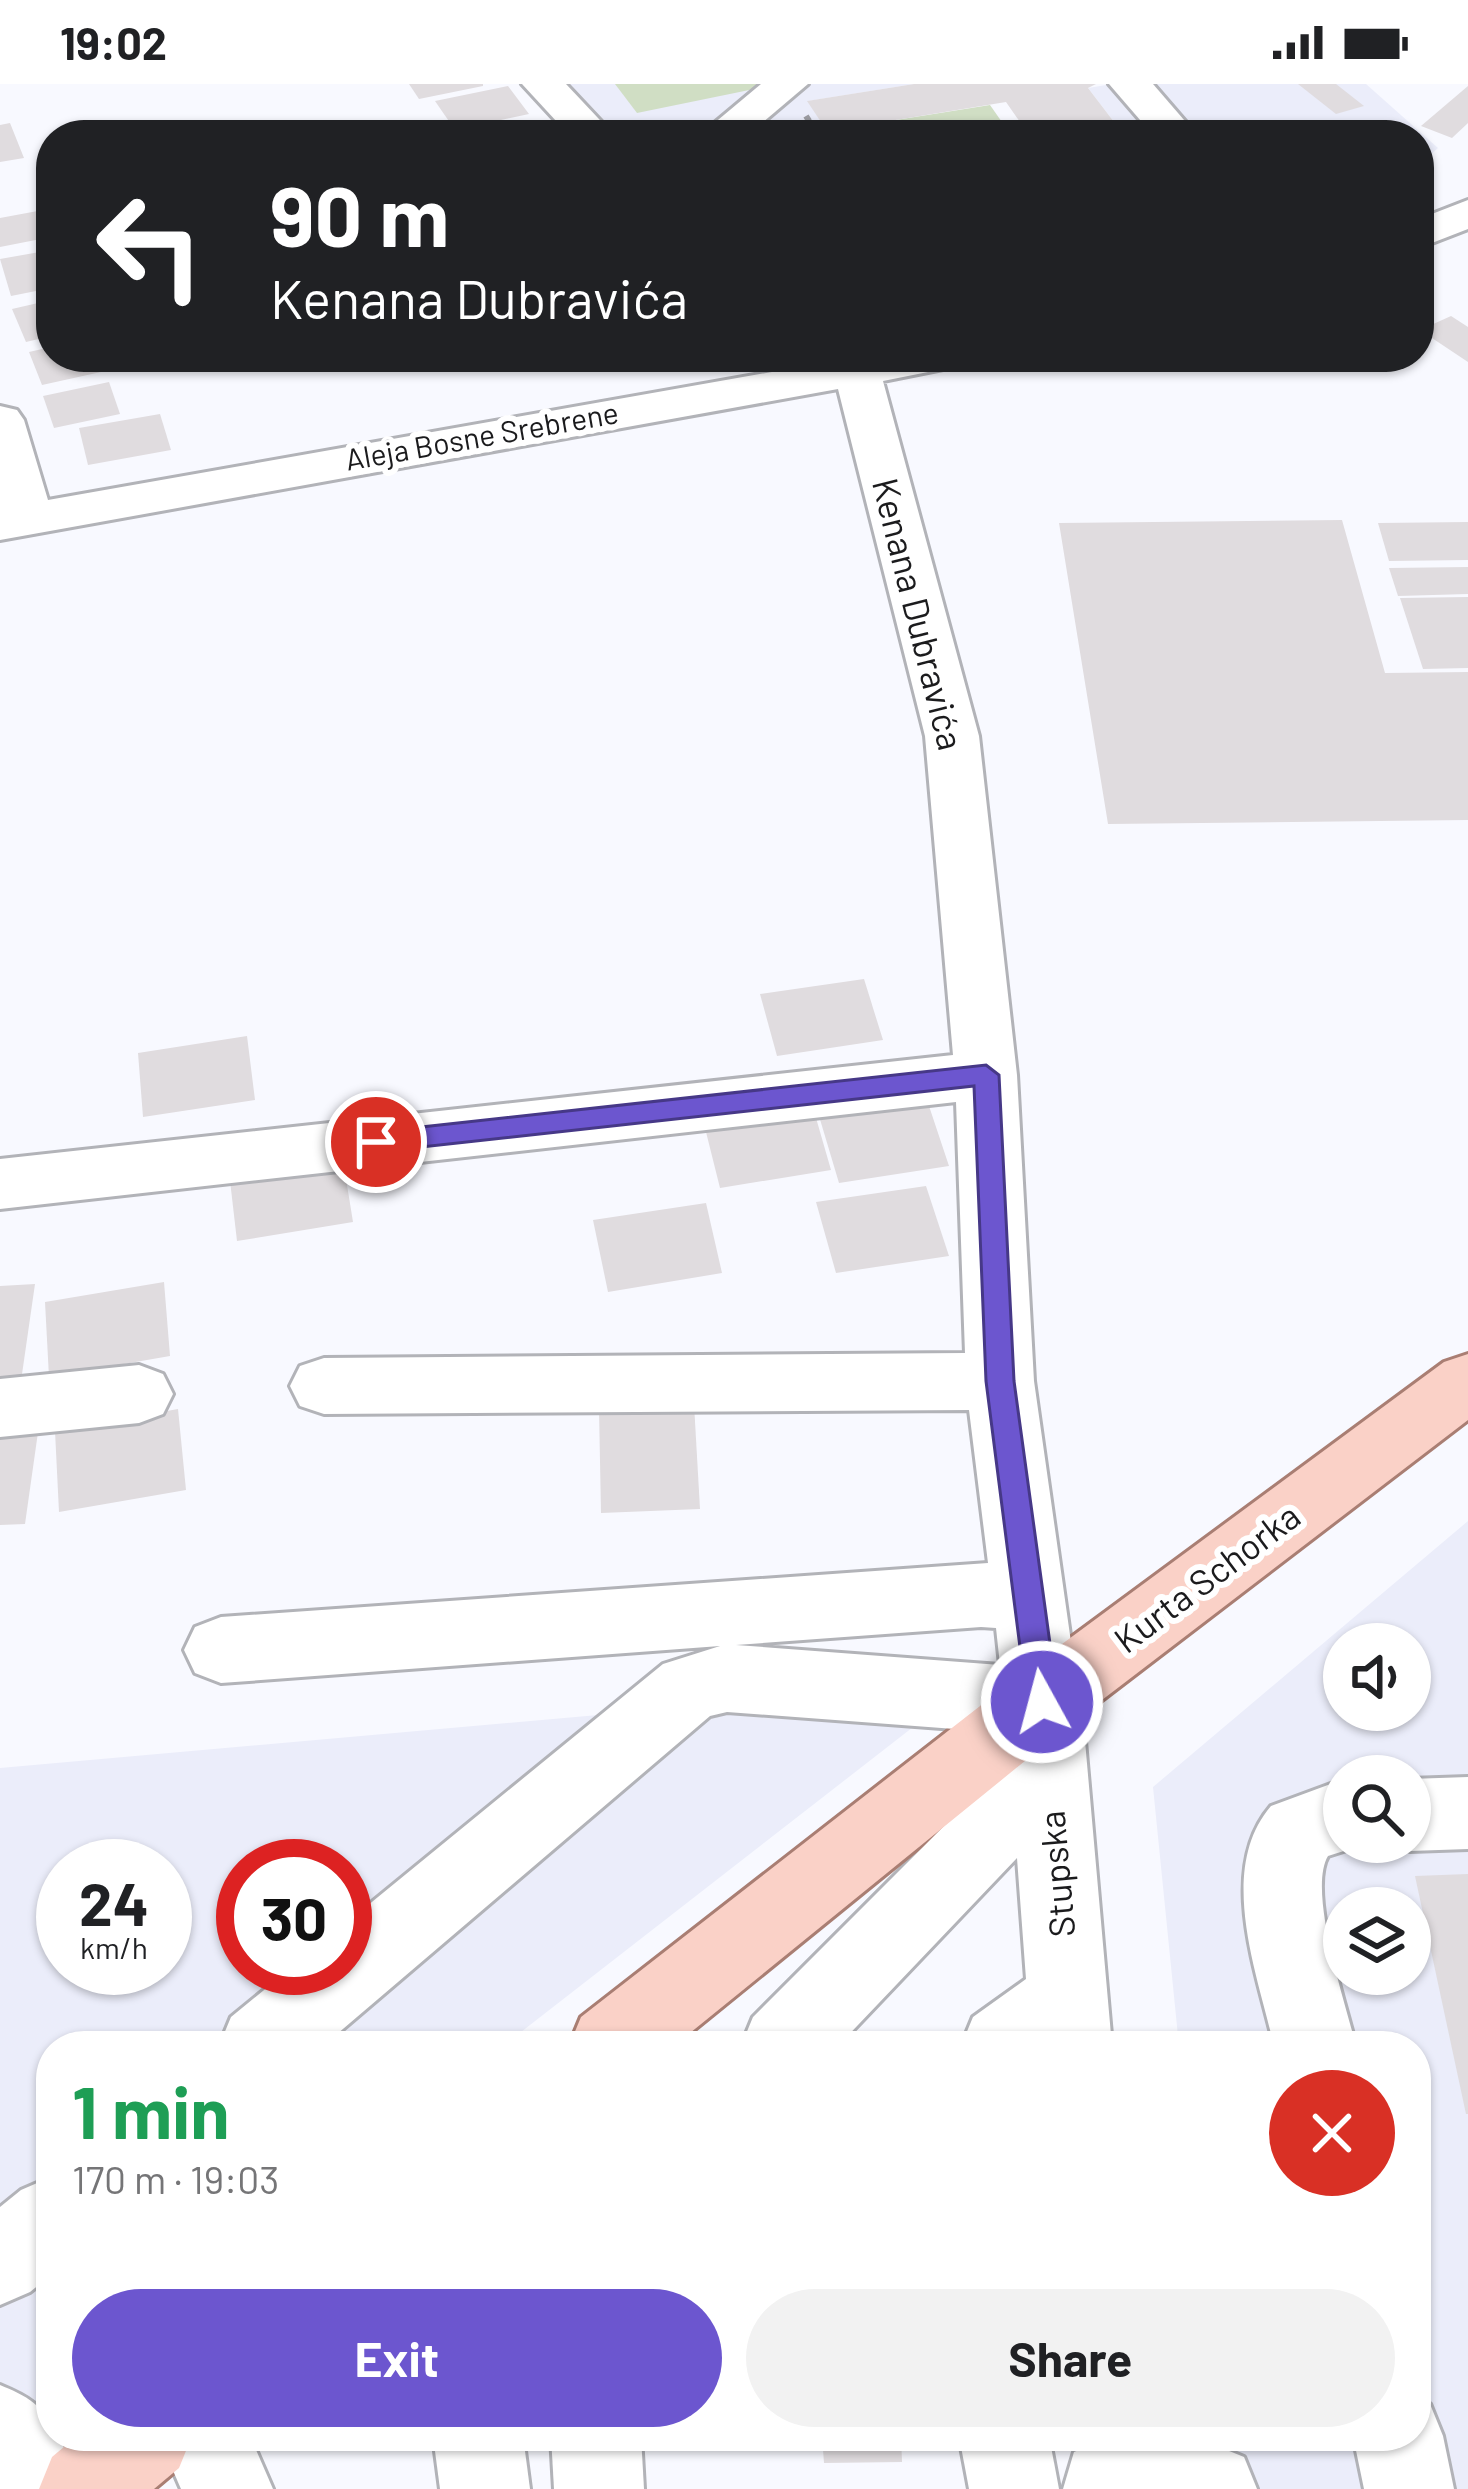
<!DOCTYPE html>
<html lang="en">
<head>
<meta charset="utf-8">
<style>
  :root { --surface:#fff; --page:#f2f2f2; --text:#202124; --muted:#757577; --accent:#6c56cf }
  body { margin:0; font-family:Barlow,sans-serif; background:var(--page); color:var(--text); height:100vh; display:flex; flex-direction:column; font-size:45px; white-space:nowrap }
  * { box-sizing:border-box; margin:0 }
  p { font-size:39px; color:var(--muted) }
  .icon { flex:none; width:66px; height:66px; fill:none; stroke:currentColor; stroke-width:2; stroke-linecap:round; stroke-linejoin:round }
  .map { position:relative; flex:1; overflow:hidden }
  .drawer { position:absolute; left:36px; top:1947px; width:1395px; height:420px; display:flex; flex-direction:column; background:var(--surface); border-radius:48px; box-shadow:0 3px 9px #0004 }
  .drawer>* { flex:none }
  .guide { position:absolute; left:36px; top:36px; width:1398px; height:252px; border-radius:48px; box-shadow:0 3px 9px #0004; background:#202124; color:#fff; overflow:hidden }
  .tools { position:absolute; left:1323px; top:1539px; display:grid; gap:24px }
  .tools a { display:grid; place-items:center; width:108px; height:108px; border-radius:50%; background:var(--surface); box-shadow:0 3px 9px #0004; font-size:60px }
  .speed { position:absolute; left:36px; top:1755px; display:flex; gap:24px; font-size:60px; font-weight:700; text-align:center }
  .speed>* { display:grid; place-content:center; width:156px; height:156px; border-radius:50%; background:var(--surface); box-shadow:0 3px 9px #0004; line-height:1 }
  .speed small { font-size:30px; font-weight:400 }
  .speed .limit { border:18px solid #d22; background:#fff; color:#111 }
  .pin { position:absolute; display:grid; place-items:center; width:102px; height:102px; color:#fff; margin:-51px; border:6px solid #fff; border-radius:50%; box-shadow:0 3px 12px #0007 }
  .me { position:absolute; width:132px; margin:-66px; rotate:353deg; stroke-linejoin:round; filter:drop-shadow(0 0 9px #0008) }
  .turn { display:flex; align-items:center; gap:42px; height:252px; padding:0 36px; font-size:54px }
  .turn .icon { width:156px; height:156px; stroke-width:2.5 }
  .turn b { display:block; font-size:84px; line-height:102px }
  .round { display:grid; place-items:center; flex:none; width:126px; height:126px; border-radius:63px; background:var(--page) }
  .headline { display:flex; align-items:center; justify-content:space-between; height:204px; padding:0 36px }
  h1 { font-size:72px; font-weight:700; line-height:90px; color:#1e9e55 }
  .cta { display:flex; gap:24px; margin-top:auto; padding:24px 36px }
  .cta a { flex:1; height:138px; border-radius:72px; background:var(--accent); color:#fff; font-size:48px; font-weight:700; line-height:138px; text-align:center }
  .cta a+a { background:var(--page); color:var(--text) }
  .status { display:flex; justify-content:space-between; align-items:center; height:84px; padding:0 60px; background:var(--surface); direction:ltr }
  .status svg { height:33px; fill:currentColor }
  .map>svg:first-child { display:block }
  .built { fill:#ebedfa; fill-rule:evenodd }
  .green { fill:#d0dec4 }
  .building { fill:#e0dcdf }
  .lines { fill:none; stroke-linecap:round; stroke-linejoin:round }
  .minor-casing { stroke:#b2b3b8; stroke-width:6 }
  .major-casing { stroke:#a97e73; stroke-width:6 }
  .path { stroke:#9d9da2; stroke-width:6; stroke-dasharray:6 6; stroke-linecap:butt }
  .minor { fill:#fff; fill-rule:evenodd }
  .major { fill:#fad1c7; fill-rule:evenodd }
  .route { fill:#6c56cf; stroke:#463887; stroke-width:3 }
  .labels { text-anchor:middle; stroke-width:12; stroke-linejoin:round; paint-order:stroke }
  .far-street-label { font-size:30px; fill:#1b1b1d; stroke:#fff }
  .street-label { font-size:36px; fill:#1b1b1d; stroke:#fff }
</style>
</head>
<body>
<div class="status"><b>19:02</b><svg viewBox="0 0 49 12"><path d="M0 12V9h3v3zM5 12V6h3v6zM10 12V3h3v9zM15 12V0h3v12zM26 1h20v11H26zM47 4h2v5h-2z"/></svg></div>
<div class="map">
<svg width="1468" height="2405" viewBox="0 0 1468 2405">
  <rect width="100%" height="100%" fill="#f8f9ff"/>
  <g class="built">
    <path d="M569 0H914L808 17 825 44 834 43 839 51H619Z"/>
    <path d="M1112 0H1366L1438 64 1419 81V51H1124L1088 4Z"/>
    <path d="M1468 1437V2405H1223L1218 2352H1416V1962H1179L1153 1703ZM1344 1560H1410V1626H1344ZM1344 1692H1410V1758H1344ZM1344 1824H1410V1890H1344Z"/>
    <path d="M971 1598 503 1962H51V2314L0 2363V1684ZM63 1782H165V1884H63ZM243 1782H345V1884H243Z"/>
  </g>
  <g class="green">
    <path d="M615 0H779L637 29Z"/>
    <path d="M990 21 1011 51H885L877 39Z"/>
  </g>
  <g class="building">
    <path d="M409 0H483V2L419 15Z"/>
    <path d="M914 0H1096L1088 4 1124 51H1029L1006 18 877 39 885 51H839L834 43 825 44 807 17Z"/>
    <path d="M1298 0H1336L1364 22 1336 30Z"/>
    <path d="M508 2 529 30 455 46 435 17Z"/>
    <path d="M1468 2V39L1452 54 1421 42Z"/>
    <path d="M10 39 24 74 0 78V41Z"/>
    <path d="M43 126 51 153 0 163V134Z"/>
    <path d="M51 166V204L11 212 0 175Z"/>
    <path d="M51 216V252L26 258 12 225Z"/>
    <path d="M1451 232 1468 243V278L1420 246Z"/>
    <path d="M51 263V273H95L101 288 42 301 29 268Z"/>
    <path d="M109 298 120 330 54 344 43 312Z"/>
    <path d="M160 330 171 366 88 381 79 344Z"/>
    <path d="M1342 436 1385 589 1468 588V736L1108 740 1059 439Z"/>
    <path d="M1468 438V476L1389 477 1378 439Z"/>
    <path d="M1468 483V510L1398 512 1389 484Z"/>
    <path d="M1468 513V584L1423 585 1400 514Z"/>
    <path d="M864 895 883 956 777 972 760 910Z"/>
    <path d="M247 952 255 1016 143 1033 138 969Z"/>
    <path d="M927 1016 949 1082 839 1099 819 1032Z"/>
    <path d="M812 1020 831 1086 720 1104 703 1036Z"/>
    <path d="M342 1070 353 1138 237 1157 229 1088Z"/>
    <path d="M926 1102 949 1172 836 1189 816 1118Z"/>
    <path d="M706 1119 722 1189 608 1208 593 1136Z"/>
    <path d="M164 1198 170 1272 49 1293 45 1218Z"/>
    <path d="M35 1200 21 1297 0 1298V1202Z"/>
    <path d="M694 1320 700 1425 601 1429 599 1325Z"/>
    <path d="M178 1325 186 1406 59 1428 55 1347Z"/>
    <path d="M40 1334 25 1440 0 1441V1336Z"/>
    <path d="M1468 1790V2030H1466L1415 1792Z"/>
    <path d="M822 2352H901L902 2378 824 2379Z"/>
  </g>
  <g class="lines">
    <g class="minor-casing">
      <g id="minor">
        <path d="M522 0H566L614 51H569Z"/>
        <path d="M761 0H808L748 51H700Z"/>
        <path d="M1109 0H1153L1197 51H1153Z"/>
        <path d="M1468 116V145L1419 164V135Z"/>
        <path d="M856 273H960L953 283 883 297 979 652 1017 991 1034 1297 1085 1657 1112 1962H961L973 1933 1026 1895 1017 1774 838 1962H741L753 1933 1011 1675 1008 1649 727 1628 710 1632 323 1962H219L231 1933 291 1884H345V1840L663 1580 720 1562 221 1599 195 1589 184 1566 195 1543 221 1533 988 1479 969 1326 324 1330 300 1322 290 1302 300 1282 324 1274 965 1269 956 1018 0 1125V1075L953 971 925 652 838 305 0 456V322L17 326 24 336 48 416ZM981 1543 996 1544 1000 1581 736 1561Z"/>
        <path d="M139 1281 163 1290 173 1310 163 1330 139 1339 0 1353V1295Z"/>
        <path d="M1468 1693V1765L1410 1767 1387 1758H1410V1695Z"/>
        <path d="M1336 1698H1344V1758H1372L1328 1772C1307 1807 1346 1920 1356 1962H1274C1258 1891 1216 1786 1271 1722Z"/>
        <path d="M51 2093V2191L30 2208 0 2221V2123L21 2106Z"/>
        <path d="M0 2301C24 2311 49 2322 51 2352H58L86 2405H0Z"/>
        <path d="M1416 2315 1430 2320 1443 2352 1454 2405H1364L1353 2352H1416Z"/>
        <path d="M158 2352H250L273 2405H181Z"/>
        <path d="M433 2352H523L530 2405H440Z"/>
        <path d="M551 2352H641L644 2405H554Z"/>
        <path d="M959 2352H1049L1059 2405H969Z"/>
        <path d="M1106 2355 1212 2360 1244 2373 1257 2405H1063L1074 2368Z"/>
      </g>
    </g>
    <g class="major-casing">
      <g id="major">
        <path d="M1468 1270V1336L1068 1642 674 1962H569L581 1933 1016 1594 1444 1278Z"/>
        <path d="M77 2352H192L179 2384 154 2405H39L52 2373Z"/>
      </g>
    </g>
    <path class="path" d="M806 32 818 51"/>
    <use href="#minor" class="minor"/>
    <use href="#major" class="major"/>
  </g>
  <path class="route" d="M986 981 999 991 1014 1297 1058 1618 1053 1628 1042 1632 1032 1628 1027 1618 986 1297 974 1002 376 1068 363 1058 376 1048Z"/>
  <g class="labels">
    <g class="far-street-label">
      <text transform="translate(482 353) rotate(-10)" y="10">Aleja Bosne Srebrene</text>
    </g>
    <g class="street-label">
      <text transform="translate(918 530) rotate(76)" y="13">Kenana Dubravića</text>
      <text transform="translate(1207 1494) rotate(-37)" y="13">Kurta Schorka</text>
      <text transform="translate(1057 1790) rotate(-95)" y="13">Stupska</text>
    </g>
  </g>
</svg>
<div class="tools">
<a><svg class="icon" aria-label="sound" viewBox="0 0 24 24"><path d="M4 9h4l5-4v14l-5-4H4zM17 9q2 3 0 6"/></svg></a>
<a><svg class="icon" aria-label="search" viewBox="0 0 24 24"><circle cx="10" cy="10" r="6"/><path d="M15 15l6 6"/></svg></a>
<a><svg class="icon" aria-label="layers" viewBox="0 0 24 24"><path d="M12 4l9 5-9 5-9-5zM3 14l9 5 9-5"/></svg></a>
</div>
<div class="speed"><div>24<small>km/h</small></div><div class="limit">30</div></div>
<div class="pin" style="left:376px;top:1058px;background:#d93025"><svg class="icon" aria-label="arrive" viewBox="0 0 24 24"><path d="M6 21V4h12l-3 4 3 4H6"/></svg></div>
<svg class="me" style="left:1042px;top:1618px" viewBox="-20 -20 40 40"><circle r="17" fill="#6c56cf" stroke="#fff" stroke-width="3"/><path d="M0-11L8 9 0 5-8 9z" fill="#fff"/></svg>
<div class="guide">
<div class="turn"><svg class="icon" aria-label="left" viewBox="0 0 24 24"><path d="M17 20v-9H6M10 6l-5 5 5 5"/></svg><div><b>90 m</b>Kenana Dubravića</div></div>
</div>
<section class="drawer">
<div class="headline"><div><h1>1 min</h1><p>170 m · 19:03</p></div><a class="round" style="background:#d93025;color:#fff"><svg class="icon" aria-label="close" viewBox="0 0 24 24"><path d="M6 6l12 12M18 6L6 18"/></svg></a></div>
<div class="cta"><a>Exit</a><a>Share</a></div>
</section>
</div>
</body>
</html>
